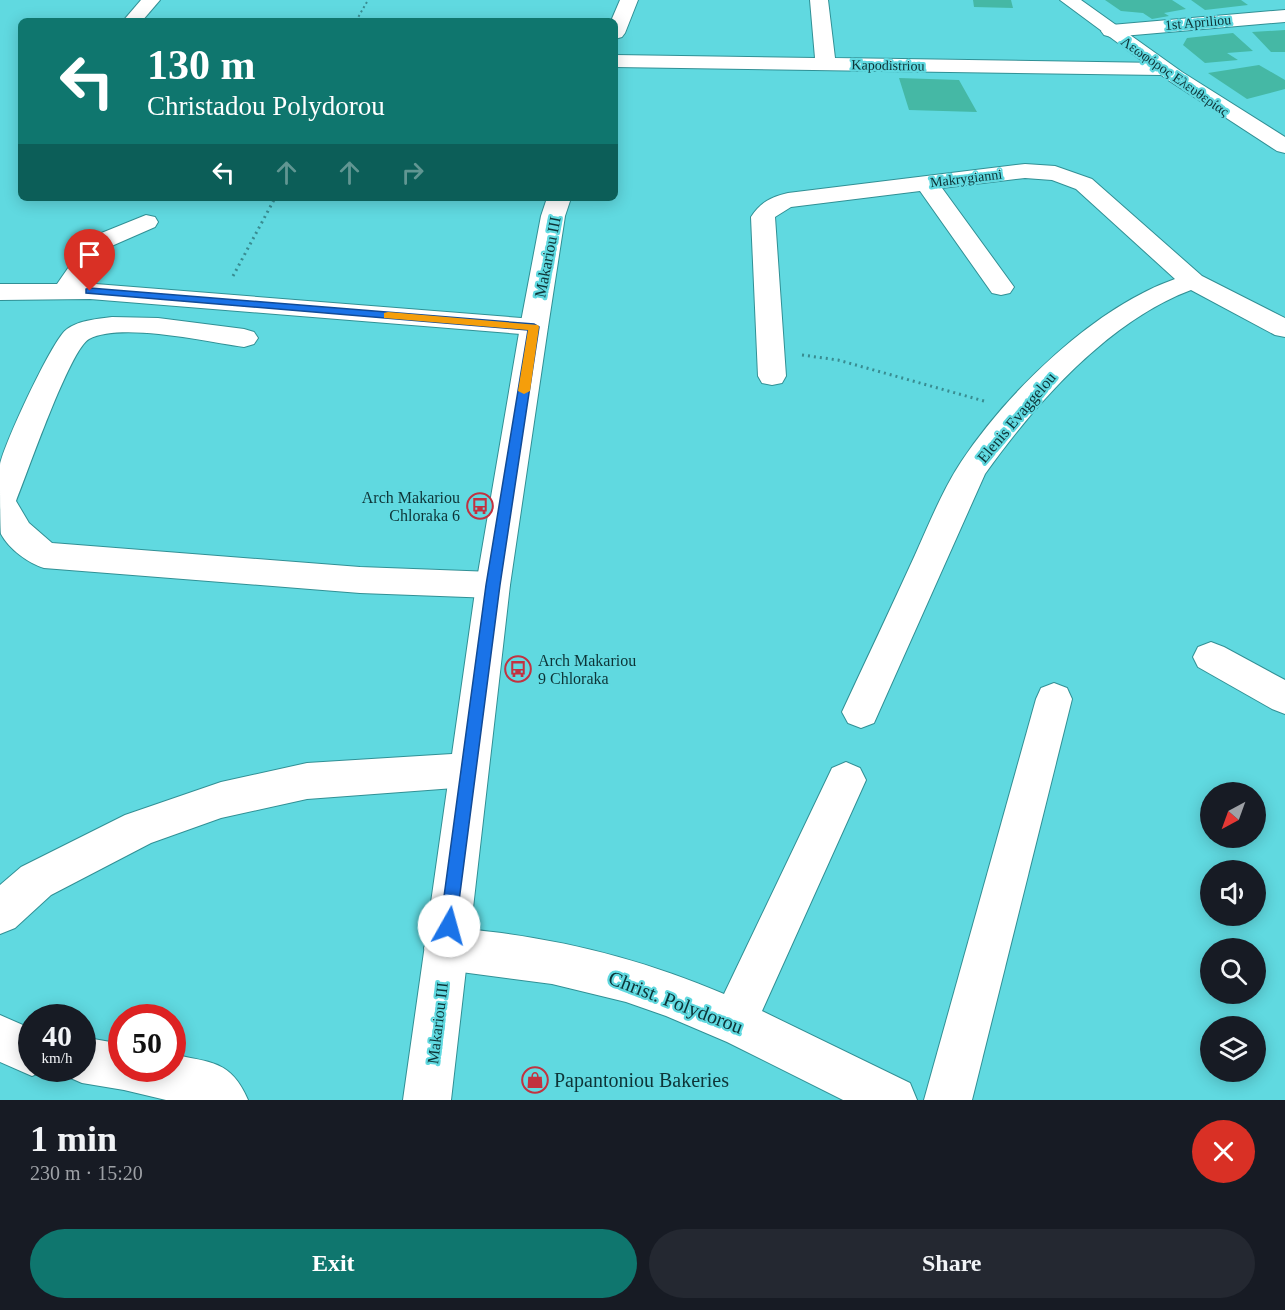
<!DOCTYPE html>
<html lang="en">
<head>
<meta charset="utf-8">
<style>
  :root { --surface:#171b24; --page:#242831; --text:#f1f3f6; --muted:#9ea1a6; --accent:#0f766e }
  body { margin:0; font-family:"Times New Roman",serif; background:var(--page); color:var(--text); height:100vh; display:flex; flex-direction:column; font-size:22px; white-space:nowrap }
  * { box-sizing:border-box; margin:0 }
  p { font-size:20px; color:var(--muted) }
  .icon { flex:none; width:33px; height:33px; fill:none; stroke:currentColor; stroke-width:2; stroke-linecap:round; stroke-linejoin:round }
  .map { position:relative; height:1100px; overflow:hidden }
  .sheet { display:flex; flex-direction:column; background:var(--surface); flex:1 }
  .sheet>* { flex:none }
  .hud { position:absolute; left:18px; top:18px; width:600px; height:183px; border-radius:9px; box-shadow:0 3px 15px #0003; background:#0f766e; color:#fff; overflow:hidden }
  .needle { width:39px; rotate:221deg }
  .buttons { position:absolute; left:1200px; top:782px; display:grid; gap:12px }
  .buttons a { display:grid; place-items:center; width:66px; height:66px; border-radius:50%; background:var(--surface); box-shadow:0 3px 15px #0003; font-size:30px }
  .speed { position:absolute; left:18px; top:1004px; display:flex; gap:12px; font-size:30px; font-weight:700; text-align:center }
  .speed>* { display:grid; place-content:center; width:78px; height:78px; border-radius:50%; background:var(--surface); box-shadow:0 3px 15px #0003; line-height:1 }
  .speed small { font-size:15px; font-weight:400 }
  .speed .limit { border:9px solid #d22; background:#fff; color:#111 }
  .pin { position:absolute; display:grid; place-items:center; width:51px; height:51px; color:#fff; margin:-62px -26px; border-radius:50% 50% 50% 0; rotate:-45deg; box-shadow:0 0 6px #0007 }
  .pin .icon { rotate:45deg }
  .me { position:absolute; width:66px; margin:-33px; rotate:7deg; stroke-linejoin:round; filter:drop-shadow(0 0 4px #0008) }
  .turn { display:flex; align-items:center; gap:21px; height:126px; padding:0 30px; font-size:27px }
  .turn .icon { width:78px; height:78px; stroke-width:2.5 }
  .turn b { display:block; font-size:42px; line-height:51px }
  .lanes { display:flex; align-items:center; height:57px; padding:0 30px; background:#0003; justify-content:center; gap:30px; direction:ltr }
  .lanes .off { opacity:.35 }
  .round { display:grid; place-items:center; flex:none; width:63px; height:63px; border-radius:32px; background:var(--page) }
  .overview { display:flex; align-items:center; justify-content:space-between; height:102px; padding:0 30px }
  h1 { font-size:36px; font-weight:700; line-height:45px }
  .action { display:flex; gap:12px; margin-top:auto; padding:12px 30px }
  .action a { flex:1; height:69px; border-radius:36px; background:var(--accent); color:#fff; font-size:24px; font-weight:700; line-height:69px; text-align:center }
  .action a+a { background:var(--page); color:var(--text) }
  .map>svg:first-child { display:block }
  .building { fill:#45b8a5 }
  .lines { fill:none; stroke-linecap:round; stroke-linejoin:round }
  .minor-casing { stroke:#319095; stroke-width:2 }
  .major-casing { stroke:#319095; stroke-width:2 }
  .path-far1 { stroke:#398c91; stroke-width:2; stroke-dasharray:2 3; stroke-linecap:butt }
  .path { stroke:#398c91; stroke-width:3; stroke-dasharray:2 4; stroke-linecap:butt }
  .minor { fill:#fff; fill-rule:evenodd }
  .major { fill:#fff; fill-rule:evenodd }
  .route { fill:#1a73e8; stroke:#114b97; stroke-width:1.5 }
  .slow { fill:#f59e0b }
  .labels { text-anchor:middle; stroke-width:4.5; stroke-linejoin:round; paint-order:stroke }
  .far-street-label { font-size:14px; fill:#0d3437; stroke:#60d9e0 }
  .street-label { font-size:16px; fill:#0d3437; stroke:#60d9e0 }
  .poi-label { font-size:16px; fill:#0d3437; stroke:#60d9e0; text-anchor:end }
  .near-street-label { font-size:20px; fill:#0d3437; stroke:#60d9e0 }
  .near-poi-label { font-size:20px; fill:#0d3437; stroke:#60d9e0; text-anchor:start }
</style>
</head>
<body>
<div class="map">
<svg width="1285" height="1100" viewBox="0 0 1285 1100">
  <rect width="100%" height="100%" fill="#60d9e0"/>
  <g class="building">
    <path d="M973 0H1011L1013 8 974 7Z"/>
    <path d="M1105 0H1172L1186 9 1164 13 1169 16 1152 19 1143 13 1121 11Z"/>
    <path d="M1191 0H1241L1248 5 1205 10Z"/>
    <path d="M1285 30V52H1271L1252 32Z"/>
    <path d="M1233 33 1253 51 1227 53 1238 60 1205 63 1183 45 1187 38Z"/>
    <path d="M1259 65 1285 80V89L1247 99 1208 73Z"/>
    <path d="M899 78 959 80 977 112 909 110Z"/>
  </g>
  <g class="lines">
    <g class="minor-casing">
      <g id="minor">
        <path d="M141 0H160L142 21H123Z"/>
        <path d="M810 0H828L835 58 1161 63 1168 65 1171 69 1168 73 1161 75 615 67V55L815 58Z"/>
        <path d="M1285 10V22L1111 37 1104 35 1101 31 1104 27 1111 25Z"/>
        <path d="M1025 164 1055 166 1092 179 1202 276 1285 318V337L1275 335 1191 290C1108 321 1035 404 985 474L874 723 861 728 848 723 842 712C866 660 891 608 915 555 929 524 942 491 961 462 1008 391 1095 307 1175 279L1076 189 1052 180 1025 178 942 188 1014 287 1010 293 1001 295 992 293 920 191 791 207 775 217 786 376 782 383 772 385 762 383 758 376 751 217C761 202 771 197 788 193Z"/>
        <path d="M146 215 155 217 158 222 155 227 107 248 83 283 534 319 544 321 548 327 544 333 534 335 90 299 0 300V284H57L89 238Z"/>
        <path d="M112 317 158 318 244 329 254 332 258 338 254 344 244 347C207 342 122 322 89 339 70 349 27 474 16 501L29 523 52 543 360 567 493 572 505 576 510 585 505 594 493 598 360 593 44 568C28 563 9 549 1 534 0 529 0 473 0 465 3 446 53 338 67 329 80 320 97 319 112 317Z"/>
        <path d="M1211 642 1224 647 1285 680V714L1272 709 1198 667 1193 657 1198 647Z"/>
        <path d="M1054 683 1067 688 1072 699 972 1100H924L1036 699 1041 688Z"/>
        <path d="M468 753 482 758 487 770 482 782 468 787 307 799 221 818 151 843 51 895 15 928 0 934V885L21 867 125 815 221 782 307 763Z"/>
        <path d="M846 762 860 768 866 780 762 1011 910 1083 917 1100H843L727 1042 666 1016 626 1002 552 984 446 970 431 963 424 948 431 933C452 924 471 930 493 932 574 942 649 962 724 994L832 768Z"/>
        <path d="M0 1015 32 1029V1068L48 1069 32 1076 0 1062Z"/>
        <path d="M82 1037 122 1044V1068H172V1054C211 1063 231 1060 248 1100H166L124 1090 82 1083 66 1076 62 1068H82Z"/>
      </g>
    </g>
    <g class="major-casing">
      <g id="major">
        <path d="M620 0H638L625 33 622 37 615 39V21H611Z"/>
        <path d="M1060 0H1081L1182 72 1285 137V153L1277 151 1168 80Z"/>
        <path d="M547 198H571L565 216 548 327 510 585 451 1100H403L476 585 520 327 541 216Z"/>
      </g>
    </g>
    <path class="path-far1" d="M356 21 368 0"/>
    <g class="path">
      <path d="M233 276 275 198"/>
      <path d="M802 355 838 360 984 401"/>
    </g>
    <use href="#minor" class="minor"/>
    <use href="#major" class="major"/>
  </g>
  <path class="route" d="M90 288 534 324 539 327 500 585 455 932 449 935 443 932 440 926 486 585 528 330 86 293V289Z"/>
  <path class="slow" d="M388 312 538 325 539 327 530 391 524 394 518 391 528 330 384 318V313Z"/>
  <defs>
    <g id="bus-ring" transform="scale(1.35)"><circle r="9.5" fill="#60d9e0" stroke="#c23240" stroke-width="1.5"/><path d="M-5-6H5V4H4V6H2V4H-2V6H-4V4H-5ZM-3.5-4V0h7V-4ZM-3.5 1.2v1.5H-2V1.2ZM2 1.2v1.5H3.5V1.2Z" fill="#c23240"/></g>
    <g id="shop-ring" transform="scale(1.35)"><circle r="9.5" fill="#60d9e0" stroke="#c23240" stroke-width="1.5"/><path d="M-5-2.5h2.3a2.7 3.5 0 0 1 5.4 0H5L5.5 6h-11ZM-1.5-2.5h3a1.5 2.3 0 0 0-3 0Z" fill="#c23240"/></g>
  </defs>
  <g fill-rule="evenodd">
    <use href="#bus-ring" x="480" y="506"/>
    <use href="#bus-ring" x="518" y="669"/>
    <use href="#shop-ring" x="535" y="1080"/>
  </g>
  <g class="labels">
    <g class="far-street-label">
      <text transform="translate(1198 22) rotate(-5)" y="5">1st Apriliou</text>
      <text transform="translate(888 65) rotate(1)" y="5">Kapodistriou</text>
      <text transform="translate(1175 76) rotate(35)" y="5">Λεωφόρος Ελευθερίας</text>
      <text transform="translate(966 178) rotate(-7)" y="5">Makrygianni</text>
    </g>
    <g class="street-label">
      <text transform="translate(547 257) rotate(-79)" y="6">Makariou III</text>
      <text transform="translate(1016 417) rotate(-50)" y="6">Elenis Evaggelou</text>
      <text transform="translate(437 1023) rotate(-83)" y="6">Makariou III</text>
    </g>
    <g class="poi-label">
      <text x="460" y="503">Arch Makariou<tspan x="460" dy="18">Chloraka 6</tspan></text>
      <text x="538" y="666" text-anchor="start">Arch Makariou<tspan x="538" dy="18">9 Chloraka</tspan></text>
    </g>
    <g class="near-street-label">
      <text transform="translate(676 1002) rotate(21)" y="7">Christ. Polydorou</text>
    </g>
    <g class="near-poi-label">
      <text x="554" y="1087">Papantoniou Bakeries</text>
    </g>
  </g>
</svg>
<div class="buttons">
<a><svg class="needle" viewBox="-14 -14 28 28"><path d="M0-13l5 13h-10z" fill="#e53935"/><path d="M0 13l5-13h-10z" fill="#9ea1a6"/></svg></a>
<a><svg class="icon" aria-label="sound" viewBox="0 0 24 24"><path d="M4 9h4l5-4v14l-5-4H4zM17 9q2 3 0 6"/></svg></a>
<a><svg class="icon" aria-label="search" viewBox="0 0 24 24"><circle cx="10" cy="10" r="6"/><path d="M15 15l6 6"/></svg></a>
<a><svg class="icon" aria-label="layers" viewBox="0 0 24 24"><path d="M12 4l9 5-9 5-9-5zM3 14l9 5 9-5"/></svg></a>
</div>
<div class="speed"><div>40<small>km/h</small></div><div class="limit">50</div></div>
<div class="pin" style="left:90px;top:291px;background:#d93025"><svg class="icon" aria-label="arrive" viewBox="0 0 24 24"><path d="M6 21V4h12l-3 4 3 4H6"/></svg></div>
<svg class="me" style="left:449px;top:926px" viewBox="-20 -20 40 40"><circle r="19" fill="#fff"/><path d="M0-13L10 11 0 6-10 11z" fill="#1a73e8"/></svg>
<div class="hud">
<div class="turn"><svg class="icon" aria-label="left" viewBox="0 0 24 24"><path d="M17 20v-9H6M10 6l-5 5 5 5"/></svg><div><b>130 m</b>Christadou Polydorou</div></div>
<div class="lanes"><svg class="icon" aria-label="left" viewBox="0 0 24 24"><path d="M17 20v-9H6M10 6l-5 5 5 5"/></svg><svg class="icon off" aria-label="ahead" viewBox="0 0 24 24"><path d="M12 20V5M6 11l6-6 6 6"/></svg><svg class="icon off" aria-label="ahead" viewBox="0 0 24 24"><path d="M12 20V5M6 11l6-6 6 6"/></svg><svg class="icon off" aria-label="right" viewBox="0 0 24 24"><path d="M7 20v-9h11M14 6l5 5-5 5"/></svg></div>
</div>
</div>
<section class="sheet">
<div class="overview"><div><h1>1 min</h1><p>230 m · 15:20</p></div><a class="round" style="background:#d93025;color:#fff"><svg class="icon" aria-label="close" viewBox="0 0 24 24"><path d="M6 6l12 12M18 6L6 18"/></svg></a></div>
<div class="action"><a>Exit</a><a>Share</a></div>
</section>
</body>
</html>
